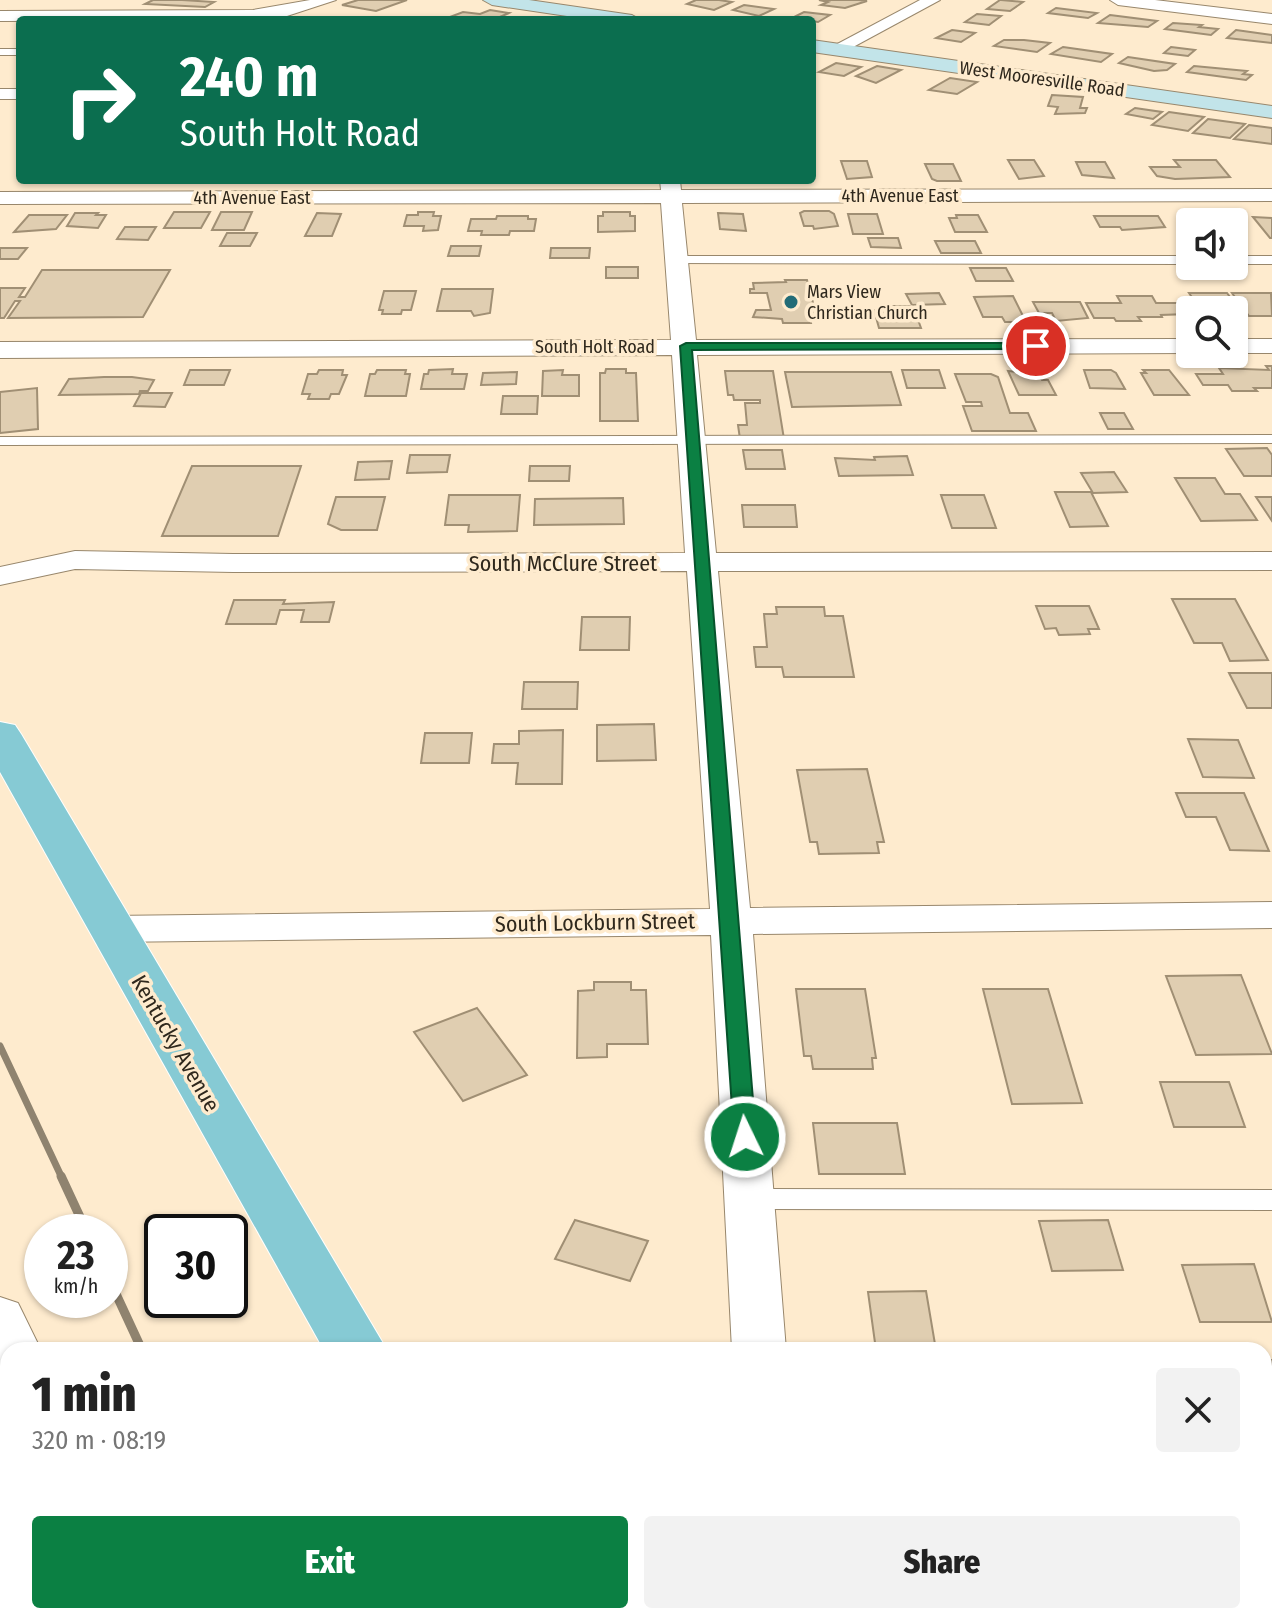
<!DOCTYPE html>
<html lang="en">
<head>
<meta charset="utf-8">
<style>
  :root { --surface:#fff; --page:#f2f2f2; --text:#222; --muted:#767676; --accent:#0b8043 }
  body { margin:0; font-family:"Fira Sans Condensed",sans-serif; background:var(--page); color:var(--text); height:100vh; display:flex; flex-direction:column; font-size:30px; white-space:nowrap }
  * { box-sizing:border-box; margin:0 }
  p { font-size:26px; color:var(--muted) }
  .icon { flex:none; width:44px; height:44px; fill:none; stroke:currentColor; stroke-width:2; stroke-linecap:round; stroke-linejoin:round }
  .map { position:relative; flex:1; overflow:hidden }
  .side { position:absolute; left:0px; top:1342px; width:1272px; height:282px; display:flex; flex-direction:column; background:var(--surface); border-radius:24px 24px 0 0; box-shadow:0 2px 6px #0004 }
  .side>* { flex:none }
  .top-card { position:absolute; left:16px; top:16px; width:800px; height:168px; border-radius:8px; box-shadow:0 2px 6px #0004; background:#0b6e4f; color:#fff; overflow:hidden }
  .controls { position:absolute; left:1176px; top:208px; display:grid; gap:16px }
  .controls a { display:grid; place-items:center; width:72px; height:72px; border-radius:8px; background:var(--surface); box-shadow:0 2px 6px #0004; font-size:40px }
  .speed { position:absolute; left:24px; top:1214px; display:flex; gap:16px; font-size:40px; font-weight:700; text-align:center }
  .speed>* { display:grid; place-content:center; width:104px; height:104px; border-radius:50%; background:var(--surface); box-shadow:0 2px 6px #0004; line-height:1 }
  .speed small { font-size:20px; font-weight:400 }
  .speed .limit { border:4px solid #111; border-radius:12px; background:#fff; color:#111 }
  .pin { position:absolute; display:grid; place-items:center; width:68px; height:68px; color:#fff; margin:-34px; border:4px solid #fff; border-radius:50%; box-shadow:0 2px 8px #0007 }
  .me { position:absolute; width:88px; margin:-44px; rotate:356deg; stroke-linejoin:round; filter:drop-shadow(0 0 6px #0008) }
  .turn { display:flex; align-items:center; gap:28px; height:168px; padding:0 32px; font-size:36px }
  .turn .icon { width:104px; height:104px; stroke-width:2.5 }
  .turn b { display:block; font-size:56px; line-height:68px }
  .round { display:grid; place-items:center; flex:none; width:84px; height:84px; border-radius:8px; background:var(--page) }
  .head { display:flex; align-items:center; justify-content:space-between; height:136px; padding:0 32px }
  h1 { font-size:48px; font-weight:800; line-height:60px }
  .cta { display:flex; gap:16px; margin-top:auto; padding:16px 32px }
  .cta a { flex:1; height:92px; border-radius:8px; background:var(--accent); color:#fff; font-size:32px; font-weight:800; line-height:92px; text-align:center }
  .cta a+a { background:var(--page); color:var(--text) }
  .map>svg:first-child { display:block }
  .building { fill:#e0ceb1; stroke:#a08f74; stroke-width:2 }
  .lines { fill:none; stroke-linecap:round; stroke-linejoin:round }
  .lane-casing { stroke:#98876c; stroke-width:2 }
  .street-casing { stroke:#98876c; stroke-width:2 }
  .secondary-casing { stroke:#98876c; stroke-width:2 }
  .primary-casing { stroke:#fff; stroke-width:2 }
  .lane { fill:#fff; fill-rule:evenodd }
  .street { fill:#fff; fill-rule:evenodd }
  .secondary { fill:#c2e4e9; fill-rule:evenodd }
  .primary { fill:#86cad4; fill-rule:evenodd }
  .rail-far1 { stroke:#8f836f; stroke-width:7 }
  .rail { stroke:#8f836f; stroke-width:9 }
  .route { fill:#0b8043; stroke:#07532c; stroke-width:2 }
  .poi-dot { fill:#236c77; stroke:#feebce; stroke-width:3 }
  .labels { text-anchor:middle; stroke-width:7; stroke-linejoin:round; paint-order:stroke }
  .far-street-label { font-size:18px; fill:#2f281d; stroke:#feebce }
  .far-poi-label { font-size:18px; fill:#2f281d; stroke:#feebce; text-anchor:start }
  .street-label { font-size:22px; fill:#2f281d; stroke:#feebce }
</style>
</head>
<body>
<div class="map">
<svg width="1272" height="1623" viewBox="0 0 1272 1623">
  <rect width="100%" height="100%" fill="#feebce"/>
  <g class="building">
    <path d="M153 0H182L214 2 205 7 145 4Z"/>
    <path d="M358 0H407L376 11 342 5Z"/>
    <path d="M696 0H719L732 2 714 10 687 4Z"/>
    <path d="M819 0H859L867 1 845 8 821 5 828 2Z"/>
    <path d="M1000 0H1001L1023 2 1010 11 987 9Z"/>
    <path d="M744 5 774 9 759 16 733 10Z"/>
    <path d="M1056 8 1097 13 1088 18 1048 13Z"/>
    <path d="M490 10 509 13 493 20 450 17 463 12 480 14Z"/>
    <path d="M804 12 830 15 818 22 792 18Z"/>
    <path d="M977 14 1001 16 989 25 965 22Z"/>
    <path d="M1110 15 1157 21 1148 27 1098 23Z"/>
    <path d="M1173 23 1202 25 1199 27 1218 29 1211 35 1165 29Z"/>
    <path d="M952 30 975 33 961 42 936 38Z"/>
    <path d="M1236 30 1272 35V43L1227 38Z"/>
    <path d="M1004 40H1024L1050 43 1037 52 994 46Z"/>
    <path d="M1063 47 1112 54 1101 62 1051 54Z"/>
    <path d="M1171 47 1195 50 1188 56 1164 53Z"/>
    <path d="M1128 57 1175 64 1167 70 1154 71 1119 63Z"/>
    <path d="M836 63 861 67 844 76 819 72Z"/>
    <path d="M877 66 901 70 876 83 856 76Z"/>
    <path d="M1194 66 1247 71 1243 74 1252 75 1246 80 1187 72Z"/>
    <path d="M950 78 977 82 957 94 929 90Z"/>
    <path d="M1052 95 1083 97 1080 108H1087L1085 113 1055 114 1058 107 1048 106Z"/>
    <path d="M1135 108 1162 112 1153 119 1126 114Z"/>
    <path d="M1169 112 1204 117 1188 131 1152 125Z"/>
    <path d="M1208 119 1245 124 1230 138 1193 133Z"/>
    <path d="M1249 125 1272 128V144L1234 139Z"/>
    <path d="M1008 160H1034L1044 176 1019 179Z"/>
    <path d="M1174 160H1216L1230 177 1175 179 1157 176 1150 167H1180Z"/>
    <path d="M841 161H867L872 177 847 179Z"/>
    <path d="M1076 162H1105L1114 178 1082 175Z"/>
    <path d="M925 164H953L961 181H937L932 179Z"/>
    <path d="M804 211H829L834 214 838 226 814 229 813 226H804L800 213Z"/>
    <path d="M174 212H210L201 228H164Z"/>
    <path d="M221 212H252L244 230H212Z"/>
    <path d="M418 212H434L433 216H441L438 230 423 231 424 226H404L407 215H418Z"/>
    <path d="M603 212H630V216H635V231L598 232V216H603Z"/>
    <path d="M75 213H98L96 215H106L98 228 67 226Z"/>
    <path d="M317 213 341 214 332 236H305Z"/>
    <path d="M718 213 743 214 746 231 720 229Z"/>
    <path d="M848 214H877L883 234H853Z"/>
    <path d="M1187 214 1210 216 1215 222H1190V231L1179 216H1189Z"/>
    <path d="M29 215H67L56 229 14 232Z"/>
    <path d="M956 215H978L987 232H955L949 218H957Z"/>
    <path d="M497 216H528V219H536L534 231H510L509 235H481L482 231H468L471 219H496Z"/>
    <path d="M1094 216H1158L1165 227 1122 230 1120 227H1100Z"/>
    <path d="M1253 217 1272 218V238H1270Z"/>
    <path d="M125 227H156L148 240 117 239Z"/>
    <path d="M227 233H257L250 246H220Z"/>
    <path d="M868 238H898L901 248 871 247Z"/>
    <path d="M935 241H975L981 253H941Z"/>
    <path d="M451 246H481L479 256H448Z"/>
    <path d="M0 248H27L18 259H0Z"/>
    <path d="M551 248H590L589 258H550Z"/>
    <rect x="606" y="267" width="32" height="11"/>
    <path d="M970 268H1006L1013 281H976Z"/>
    <path d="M42 270H170L143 317 8 318 20 301H15L4 318H0V288H25L19 297H25Z"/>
    <path d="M785 280H807L817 318H810L811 323H783L782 319 753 317 756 310H771L767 293H750V289H754L753 283 786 282Z"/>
    <path d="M442 289H493L490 313 474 316 471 311H437Z"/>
    <path d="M384 291H416L411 310H402L401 314H382L383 310H379Z"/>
    <path d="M939 293 945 304 912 305 906 294Z"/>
    <path d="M1189 293H1227L1244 316H1234V310H1201Z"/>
    <path d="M1232 293H1271L1272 316H1249Z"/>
    <path d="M1013 296 1026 322H1005L1002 317H983L974 297Z"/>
    <path d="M1117 296H1152L1156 303H1180L1188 314 1161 315 1162 317H1138L1141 321H1116L1114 318H1094L1086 303H1121Z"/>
    <path d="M1033 302H1080L1088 318 1056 321 1052 313H1039Z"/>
    <path d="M888 306H913L921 328H879L874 310H889Z"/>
    <path d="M1266 366H1272V388H1254L1257 391H1232L1228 385H1203L1196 374H1223L1219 368 1269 370Z"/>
    <path d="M453 369 452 374H467L464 389H421L424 374H428L429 370Z"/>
    <path d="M606 369H626V373H636L638 421H600V373H605Z"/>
    <path d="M190 370H230L224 385H184Z"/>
    <path d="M319 370H343L342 375H347L339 394H331L329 399H308L310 394H302L308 374H317Z"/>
    <path d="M377 370H406L405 374H410L406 396H365L370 374H375Z"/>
    <path d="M563 370 562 375H579V396H542L543 371Z"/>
    <path d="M902 370H939L945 388H907Z"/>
    <path d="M1084 370H1111L1116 373 1125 389 1090 388Z"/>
    <path d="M1143 370H1169L1189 395H1154L1141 373H1146Z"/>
    <path d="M725 371H773L784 439H740L738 425H747L745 403H760V400H734L733 395H728Z"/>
    <path d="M1008 371 1038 374 1042 380H1048L1056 395H1019Z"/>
    <path d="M517 372 516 384 481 385 483 373Z"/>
    <path d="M785 372H891L901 405 792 407Z"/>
    <path d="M955 374H991L998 377 1010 413H1028L1036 431H972L963 406H982L981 402H966Z"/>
    <path d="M104 377H132L154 380 148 391H140L139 394 59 395 69 379Z"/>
    <path d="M37 388 38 429 0 433V392Z"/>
    <path d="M141 393H172L165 407 134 406Z"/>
    <path d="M503 396H538L537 414H501Z"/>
    <path d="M1100 413H1124L1133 429H1108Z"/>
    <path d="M1267 448 1272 455V476H1244L1226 449Z"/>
    <path d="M743 450H782L785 469H746Z"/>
    <path d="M410 455H450L447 472 407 473Z"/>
    <path d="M907 456 913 475 839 476 835 458 875 460 874 457Z"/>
    <path d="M392 461 389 479 355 480 358 462Z"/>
    <path d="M192 466H301L278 536H162Z"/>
    <path d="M530 466H570L569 481H529Z"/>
    <path d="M1114 472 1127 492 1093 493 1081 473Z"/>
    <path d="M1175 478H1215L1225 494H1240L1257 520 1201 521Z"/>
    <path d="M1055 492H1091L1108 526 1070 527Z"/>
    <path d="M449 495H520L517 531 468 532 469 525H445Z"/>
    <path d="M941 495H984L996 528H952Z"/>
    <path d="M336 497H385L377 530H341L328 524Z"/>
    <path d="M1256 497H1272V521Z"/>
    <path d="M623 498 624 524 534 525 535 499Z"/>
    <path d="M742 505H795L797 527H744Z"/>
    <path d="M1172 599H1235L1268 660 1230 661 1222 643H1194Z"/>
    <path d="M234 600H285L283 604 334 602 329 622H301L304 610H280L276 624H226Z"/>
    <path d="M1036 606H1089L1099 629H1088L1090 634 1059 635 1056 628 1045 629Z"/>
    <path d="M776 607H824L825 616H843L854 677H784L782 667H756L754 647H767L764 614H777Z"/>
    <path d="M582 617H630L629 650H580Z"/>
    <path d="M1229 673H1272V708H1247Z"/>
    <path d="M524 682H578L577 709H522Z"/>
    <path d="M654 724 656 760 597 761V725Z"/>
    <path d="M563 730 562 784H516L518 763H492L494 744H519V731Z"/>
    <path d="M425 733H472L469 763H421Z"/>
    <path d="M1188 739 1238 740 1254 778 1203 777Z"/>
    <path d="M867 769 884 842H877L879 853 819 854 817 842H810L797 770Z"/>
    <path d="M1176 793H1244L1269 851 1230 850 1216 817H1186Z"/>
    <path d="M1241 975 1272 1054 1196 1055 1166 976Z"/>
    <path d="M594 982H631V990H646L648 1044H607V1057L577 1058 578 991 594 990Z"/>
    <path d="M796 989H865L876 1058H872L873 1069H813L811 1056H804Z"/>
    <path d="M983 989H1048L1082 1103 1012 1104Z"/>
    <path d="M477 1008 527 1075 463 1101 414 1032Z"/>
    <path d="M1160 1082H1229L1245 1127H1174Z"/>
    <path d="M813 1123H897L905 1174H819Z"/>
    <path d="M575 1220 648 1241 630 1281 555 1259Z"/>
    <path d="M1108 1220 1123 1270 1052 1271 1039 1221Z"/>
    <path d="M1254 1264 1272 1322H1200L1182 1265Z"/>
    <path d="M926 1291 936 1350H876L868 1292Z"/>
    <rect x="1264" y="1360" width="8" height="107"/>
  </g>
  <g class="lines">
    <g class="lane-casing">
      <g id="lane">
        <rect x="0" y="49" width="20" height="6"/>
        <path d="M677 256H1190V264L673 263 671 260Z"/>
        <rect x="1234" y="256" width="38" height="8"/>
        <path d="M1272 435V443L0 445V437Z"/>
        <path d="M749 1189 1272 1190V1210L749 1209 740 1206 736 1199 740 1192Z"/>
      </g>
    </g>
    <g class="street-casing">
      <g id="street">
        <path d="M310 0H336L287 16 253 20 0 21V11L253 10Z"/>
        <path d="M920 0H940L842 53 836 54 828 49Z"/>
        <path d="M1110 0H1155L1272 14V24L1118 5Z"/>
        <rect x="0" y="89" width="20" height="10"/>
        <path d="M660 180H680L681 190 1272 189V201L682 203 696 340 1190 339V353L697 355 716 553 1272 552V570L718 571 750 908 1272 902V928L753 934 786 1350H732L711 935 110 942 95 938 89 929 95 920 110 916 710 909 687 571 233 572 75 569 0 585V567L75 551 233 554 685 553 672 355 0 358V342L671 340 661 203 0 204V192L661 190Z"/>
        <rect x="1234" y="339" width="38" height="14"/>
        <path d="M0 1297 18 1303 41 1350H8V1370L0 1367Z"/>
        <path d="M98 1616H158L161 1623H101Z"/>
        <rect x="747" y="1616" width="60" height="7"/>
      </g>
    </g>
    <g class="secondary-casing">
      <g id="secondary">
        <path d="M483 0H529L632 15 641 20H594L492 5Z"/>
        <path d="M812 40 1272 106V118L812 52Z"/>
      </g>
    </g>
    <g class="primary-casing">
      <g id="primary">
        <path d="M0 722 15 725 21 734 387 1350H324L0 772Z"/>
        <path d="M477 1616H548L551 1623H480Z"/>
      </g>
    </g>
    <use href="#lane" class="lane"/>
    <use href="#street" class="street"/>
    <use href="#secondary" class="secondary"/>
    <use href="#primary" class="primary"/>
    <path class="rail-far1" d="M0 1046 62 1178"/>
    <g class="rail">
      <path d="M61 1176 87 1232"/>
      <path d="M110 1281 142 1350"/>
      <path d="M266 1616 270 1623"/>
    </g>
  </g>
  <path class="route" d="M1036 343 1040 344V349L692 350 756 1137 753 1142 745 1145 737 1142 734 1137 680 346 686 343Z"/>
  <circle class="poi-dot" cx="791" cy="302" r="8"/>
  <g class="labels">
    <g class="far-street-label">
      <text transform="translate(1042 79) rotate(8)" y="6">West Mooresville Road</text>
      <text x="900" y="202">4th Avenue East</text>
      <text x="252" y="204">4th Avenue East</text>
      <text x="595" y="353">South Holt Road</text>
    </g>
    <g class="far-poi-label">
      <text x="807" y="298">Mars View<tspan x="807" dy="21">Christian Church</tspan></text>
    </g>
    <g class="street-label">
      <text x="563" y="571">South McClure Street</text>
      <text transform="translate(595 922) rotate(-1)" y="8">South Lockburn Street</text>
      <text transform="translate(176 1043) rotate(60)" y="8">Kentucky Avenue</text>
    </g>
  </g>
</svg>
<div class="controls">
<a><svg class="icon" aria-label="sound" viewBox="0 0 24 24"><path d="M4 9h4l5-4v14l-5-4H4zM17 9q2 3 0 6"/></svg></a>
<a><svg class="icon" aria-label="search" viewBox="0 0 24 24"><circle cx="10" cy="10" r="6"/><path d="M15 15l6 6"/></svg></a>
</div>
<div class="speed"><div>23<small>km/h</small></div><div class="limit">30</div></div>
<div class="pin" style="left:1036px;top:346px;background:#d93025"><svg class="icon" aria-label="arrive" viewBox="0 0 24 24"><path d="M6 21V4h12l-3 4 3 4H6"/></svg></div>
<svg class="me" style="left:745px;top:1137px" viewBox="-20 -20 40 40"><circle r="17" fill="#0b8043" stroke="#fff" stroke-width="3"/><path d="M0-11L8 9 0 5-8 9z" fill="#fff"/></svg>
<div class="top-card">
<div class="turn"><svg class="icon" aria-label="right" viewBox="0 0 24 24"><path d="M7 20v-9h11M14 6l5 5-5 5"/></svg><div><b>240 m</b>South Holt Road</div></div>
</div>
<section class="side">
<div class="head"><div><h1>1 min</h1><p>320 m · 08:19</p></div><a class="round"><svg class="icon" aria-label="close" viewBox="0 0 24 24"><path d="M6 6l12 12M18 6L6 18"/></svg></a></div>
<div class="cta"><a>Exit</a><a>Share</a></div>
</section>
</div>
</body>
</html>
